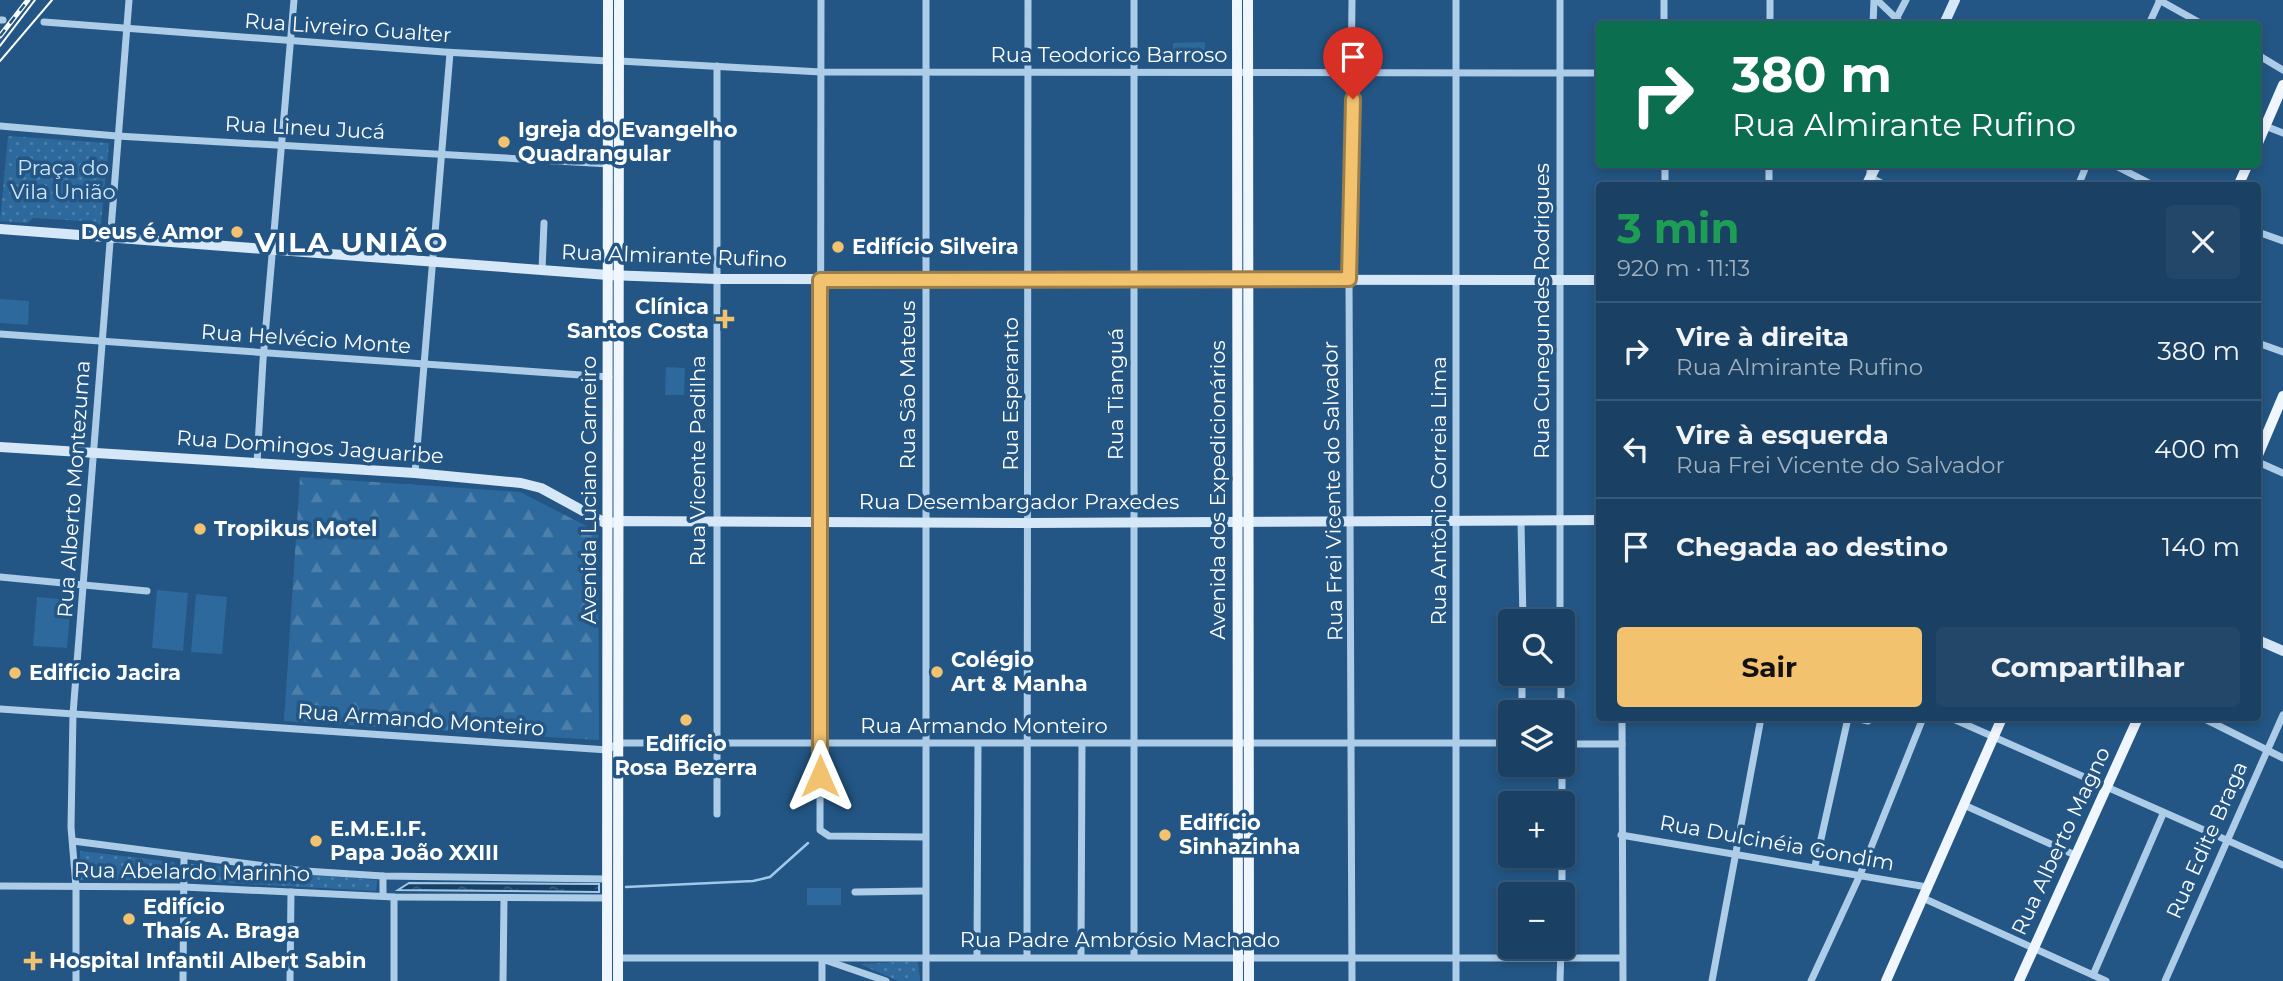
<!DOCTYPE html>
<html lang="pt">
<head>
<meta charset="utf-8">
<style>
  :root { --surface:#1a4063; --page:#234769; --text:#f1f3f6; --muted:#9fafbe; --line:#385978; --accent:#f3c26f }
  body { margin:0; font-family:Montserrat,sans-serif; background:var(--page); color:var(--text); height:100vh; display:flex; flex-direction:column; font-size:26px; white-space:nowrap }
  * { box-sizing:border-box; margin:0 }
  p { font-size:23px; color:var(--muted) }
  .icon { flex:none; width:38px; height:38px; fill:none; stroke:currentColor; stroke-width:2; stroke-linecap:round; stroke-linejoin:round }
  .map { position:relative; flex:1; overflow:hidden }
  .sheet { position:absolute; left:1596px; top:182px; width:665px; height:539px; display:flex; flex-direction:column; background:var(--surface); border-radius:7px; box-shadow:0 4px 10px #0003,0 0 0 2px var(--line) }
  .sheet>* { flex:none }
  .guide { position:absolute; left:1596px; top:21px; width:665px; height:147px; border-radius:7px; box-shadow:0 4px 10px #0003,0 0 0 2px var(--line); background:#0b6e4f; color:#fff; overflow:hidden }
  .tools { position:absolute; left:1498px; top:609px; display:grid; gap:14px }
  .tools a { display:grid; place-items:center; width:77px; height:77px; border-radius:7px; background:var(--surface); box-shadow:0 4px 10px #0003,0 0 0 2px var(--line); font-size:35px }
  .pin { position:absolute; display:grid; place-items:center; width:60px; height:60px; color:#fff; margin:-72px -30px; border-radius:50% 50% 50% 0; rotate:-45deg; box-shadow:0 0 7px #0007 }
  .pin .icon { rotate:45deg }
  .me { position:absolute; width:77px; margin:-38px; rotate:0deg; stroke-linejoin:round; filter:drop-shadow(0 0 5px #0008) }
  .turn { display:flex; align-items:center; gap:24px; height:147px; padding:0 21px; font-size:32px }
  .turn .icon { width:91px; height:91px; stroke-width:2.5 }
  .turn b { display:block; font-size:49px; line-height:60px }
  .round { display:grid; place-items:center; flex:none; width:74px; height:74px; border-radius:7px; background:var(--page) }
  .headline { display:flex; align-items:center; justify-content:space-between; height:119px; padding:0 21px }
  h1 { font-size:42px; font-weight:700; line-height:52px; color:#1e9e55 }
  .cta { display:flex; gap:14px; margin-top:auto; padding:14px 21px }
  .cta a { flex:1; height:80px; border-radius:7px; background:var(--accent); color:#111; font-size:28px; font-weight:700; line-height:80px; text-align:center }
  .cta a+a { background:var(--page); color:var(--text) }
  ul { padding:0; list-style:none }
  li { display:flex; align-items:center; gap:21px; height:98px; padding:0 21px; border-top:2px solid var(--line) }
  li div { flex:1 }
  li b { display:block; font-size:26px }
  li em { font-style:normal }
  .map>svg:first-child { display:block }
  .forest { fill:url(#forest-firs) }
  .park { fill:url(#park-dots) }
  .garden { fill:#2d699c }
  .water { fill:url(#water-ripples); stroke:#a0c8e9; stroke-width:2 }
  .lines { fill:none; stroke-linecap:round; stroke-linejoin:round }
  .stream { stroke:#a0c8e9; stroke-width:2.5 }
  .street { stroke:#accce8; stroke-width:7 }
  .secondary { stroke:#d6e7f7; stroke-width:10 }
  .primary { stroke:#eff6fe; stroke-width:10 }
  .tram { stroke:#fff; stroke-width:2 }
  .rail-casing { stroke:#fff; stroke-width:5 }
  .rail { stroke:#235684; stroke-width:2.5; stroke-dasharray:8; stroke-linecap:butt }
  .route-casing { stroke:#9e7e48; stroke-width:18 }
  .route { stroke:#f3c26f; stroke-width:12 }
  .poi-dot { fill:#f3c26f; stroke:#235684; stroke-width:2.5 }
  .labels { text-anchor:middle; stroke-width:7; stroke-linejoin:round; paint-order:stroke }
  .street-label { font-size:21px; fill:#fff; stroke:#235684 }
  .poi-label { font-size:21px; font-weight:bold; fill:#fff; stroke:#235684; text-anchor:start }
  .park-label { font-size:21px; fill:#d0e5f6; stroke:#235684 }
  .district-label { font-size:28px; font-weight:bold; letter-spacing:2px; fill:#fff; stroke:#235684 }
</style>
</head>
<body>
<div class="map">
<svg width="2283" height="981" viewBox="0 0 2283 981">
  <defs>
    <pattern id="forest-firs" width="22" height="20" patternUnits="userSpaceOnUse" patternTransform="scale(1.75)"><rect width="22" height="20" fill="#2d699c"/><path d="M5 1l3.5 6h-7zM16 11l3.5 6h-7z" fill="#4c80ab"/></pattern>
    <pattern id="park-dots" width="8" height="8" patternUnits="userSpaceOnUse" patternTransform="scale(1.75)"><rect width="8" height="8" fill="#2d699c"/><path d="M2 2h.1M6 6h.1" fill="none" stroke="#4c80ab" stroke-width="1.8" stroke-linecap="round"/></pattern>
    <pattern id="water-ripples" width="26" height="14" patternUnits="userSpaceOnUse" patternTransform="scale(1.75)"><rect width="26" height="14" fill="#183f64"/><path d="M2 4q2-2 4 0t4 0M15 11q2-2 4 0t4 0" fill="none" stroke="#3b5c7b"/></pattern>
  </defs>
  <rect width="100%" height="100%" fill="#235684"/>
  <path class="forest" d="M300 477 520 492 598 532 599 740 284 721Z"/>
  <g class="park">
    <path d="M8 136 109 143 101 224 89 227 84 221 33 218 27 223 0 221Z"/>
    <path d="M80 851 174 862 177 866 175 880H80Z"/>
    <path d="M191 864 377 880 376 891 192 881 188 867Z"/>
    <path d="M918 961 920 981H898L860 964Z"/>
  </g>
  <g class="garden">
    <path d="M1205 42V58H1173V43Z"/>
    <path d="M0 299 29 301 28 325 0 323Z"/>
    <path d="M666 367 685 368 684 395H665Z"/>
    <path d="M157 590 188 593 183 651 152 648Z"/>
    <path d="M196 594 227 597 222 654 191 652Z"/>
    <path d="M37 597 71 600 67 648 33 646Z"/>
    <rect x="807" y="888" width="34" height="17"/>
  </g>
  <path class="water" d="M409 883 599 884V892L398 890Z"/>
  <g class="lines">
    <path class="stream" d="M626 887 753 881 770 877 808 843"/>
    <g class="street">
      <path d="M821 0 820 830 829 836 924 837"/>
      <path d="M1134 0V956"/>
      <path d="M1456 0V981"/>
      <path d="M1560 0V621"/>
      <path d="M1664 0V24"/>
      <path d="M1877 0 1902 24"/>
      <path d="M2159 0 2202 24"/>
      <path d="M1896 19 1906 0"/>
      <path d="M0 20H3"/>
      <path d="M44 22 444 52 608 61"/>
      <path d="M1770 24V0"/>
      <path d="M1873 24 1874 0"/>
      <path d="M2149 24 2160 0"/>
      <path d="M2258 55 2283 70"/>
      <path d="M619 61 821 72 1600 73"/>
      <path d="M0 126 117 136 609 164"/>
      <path d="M2265 126 2283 133"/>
      <path d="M1665 164V186"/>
      <path d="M1870 164V177L1887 186"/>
      <path d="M2112 164 2155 186"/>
      <path d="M1769 186V164"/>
      <path d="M2078 186 2087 164"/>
      <path d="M2258 232 2283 241"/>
      <path d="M542 270 544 223"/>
      <path d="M0 334 609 377"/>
      <path d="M2258 343 2283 352"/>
      <path d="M2258 462 2283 473"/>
      <path d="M257 463 263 360 294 0"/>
      <path d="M415 473 450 53"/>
      <path d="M1521 522 1523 621"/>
      <path d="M0 577 147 591"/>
      <path d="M1561 674V712"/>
      <path d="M0 709 608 750 618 743H1510"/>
      <path d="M1522 712V674"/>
      <path d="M1622 718 1623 981"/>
      <path d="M1855 718 1868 721"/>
      <path d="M1951 718 2283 865"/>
      <path d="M2203 718 2283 758"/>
      <path d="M1563 744H1622"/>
      <path d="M1562 765V803"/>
      <path d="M1964 805 2075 855"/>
      <path d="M717 814V66"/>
      <path d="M1621 835 1927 887"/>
      <path d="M73 841 305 871 383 876 607 879"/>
      <path d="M1815 866 1848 718"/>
      <path d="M0 886 184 887 394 897 607 898"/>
      <path d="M855 892 924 891"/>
      <path d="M1562 894V856"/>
      <path d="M383 896V876"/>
      <path d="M394 897V981"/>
      <path d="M1923 898 2106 981"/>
      <path d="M977 956 978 744"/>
      <path d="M1027 956 1028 0"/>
      <path d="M1081 956 1082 744"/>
      <path d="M618 958H1622"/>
      <path d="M2093 975 2163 814"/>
      <path d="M76 981V887L71 827 73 714 129 0"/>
      <path d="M183 981 184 857"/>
      <path d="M290 981 291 892"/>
      <path d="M503 981 504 899"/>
      <path d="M822 981V959L886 981"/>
      <path d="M926 981V0"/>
      <path d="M1352 981 1349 279 1352 0"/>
      <path d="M1560 981 1561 947"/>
      <path d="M1712 981 1761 718"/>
      <path d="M1811 981 1860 875 1923 718"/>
      <path d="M2165 981 2283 715"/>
    </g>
    <g class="secondary">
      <path d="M1944 24 1955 0"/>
      <path d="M1866 186 1877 164"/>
      <path d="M0 229 608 275 717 279 1600 280"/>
      <path d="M0 447 415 473 521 483 541 488 607 524 619 521 1028 523 1600 520"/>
      <path d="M2258 640 2283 651"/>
    </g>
    <g class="primary">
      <path d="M1237 0 1238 981"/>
      <path d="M1248 0 1249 981"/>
      <path d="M2258 143 2283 85"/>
      <path d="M2238 186 2248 164"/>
      <path d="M2258 455 2283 396"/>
      <path d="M607 981 608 0"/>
      <path d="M618 981 619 0"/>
      <path d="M1886 981 2002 718"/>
      <path d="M2019 981 2138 718"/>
    </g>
    <g class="tram">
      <path d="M0 46 35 0"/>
      <path d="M0 61 52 0"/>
    </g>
    <g class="rail-casing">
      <path id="rail" d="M0 36 28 0"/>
    </g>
    <use href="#rail" class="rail"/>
  </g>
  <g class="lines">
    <g class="route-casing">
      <path id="route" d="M820 776V280L1349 279 1353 99"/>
    </g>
    <use href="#route" class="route"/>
  </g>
  <g class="poi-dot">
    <circle cx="504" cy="142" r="7"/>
    <circle cx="237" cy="232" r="7"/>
    <circle cx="838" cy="247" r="7"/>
    <path d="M721.5 308.5h7v7h7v7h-7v7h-7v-7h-7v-7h7z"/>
    <circle cx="200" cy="529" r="7"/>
    <circle cx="937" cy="672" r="7"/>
    <circle cx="15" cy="673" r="7"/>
    <circle cx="686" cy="720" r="7"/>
    <circle cx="1165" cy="835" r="7"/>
    <circle cx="316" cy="841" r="7"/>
    <circle cx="129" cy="919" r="7"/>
    <path d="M29.5 950.5h7v7h7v7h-7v7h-7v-7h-7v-7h7z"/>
  </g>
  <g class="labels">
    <g class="street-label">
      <text transform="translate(348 28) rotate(4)" y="7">Rua Livreiro Gualter</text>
      <text x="1109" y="62">Rua Teodorico Barroso</text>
      <text transform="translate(305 128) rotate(3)" y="7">Rua Lineu Jucá</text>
      <text transform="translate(674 256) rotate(2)" y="7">Rua Almirante Rufino</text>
      <text transform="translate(1542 311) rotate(-90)" y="7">Rua Cunegundes Rodrigues</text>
      <text transform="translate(306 339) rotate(4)" y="7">Rua Helvécio Monte</text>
      <text transform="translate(908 385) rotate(-90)" y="7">Rua São Mateus</text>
      <text transform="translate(1011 394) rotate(-90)" y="7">Rua Esperanto</text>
      <text transform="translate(1116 394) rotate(-90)" y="7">Rua Tianguá</text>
      <text transform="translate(310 447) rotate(4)" y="7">Rua Domingos Jaguaribe</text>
      <text transform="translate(698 461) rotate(-90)" y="7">Rua Vicente Padilha</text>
      <text transform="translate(74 489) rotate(-86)" y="7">Rua Alberto Montezuma</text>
      <text transform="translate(589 490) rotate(-90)" y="7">Avenida Luciano Carneiro</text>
      <text transform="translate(1218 490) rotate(-90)" y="7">Avenida dos Expedicionários</text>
      <text transform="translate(1333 491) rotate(-91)" y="7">Rua Frei Vicente do Salvador</text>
      <text transform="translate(1439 491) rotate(-90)" y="7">Rua Antônio Correia Lima</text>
      <text x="1019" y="509">Rua Desembargador Praxedes</text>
      <text transform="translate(421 720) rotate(4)" y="7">Rua Armando Monteiro</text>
      <text x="984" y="733">Rua Armando Monteiro</text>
      <text transform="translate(2207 840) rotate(-66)" y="7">Rua Edite Braga</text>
      <text transform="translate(2061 841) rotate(-65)" y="7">Rua Alberto Magno</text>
      <text transform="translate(1777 843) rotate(10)" y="7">Rua Dulcinéia Gondim</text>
      <text transform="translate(192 872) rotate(1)" y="7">Rua Abelardo Marinho</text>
      <text x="1120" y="947">Rua Padre Ambrósio Machado</text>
    </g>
    <g class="poi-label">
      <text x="518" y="137">Igreja do Evangelho<tspan x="518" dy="24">Quadrangular</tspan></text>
      <text x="223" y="239" text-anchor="end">Deus é Amor</text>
      <text x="852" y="254">Edifício Silveira</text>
      <text x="709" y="314" text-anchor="end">Clínica<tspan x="709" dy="24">Santos Costa</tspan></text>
      <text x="214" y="536">Tropikus Motel</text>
      <text x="951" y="667">Colégio<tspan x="951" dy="24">Art &amp; Manha</tspan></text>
      <text x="29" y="680">Edifício Jacira</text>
      <text x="686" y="751" text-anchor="middle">Edifício<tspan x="686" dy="24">Rosa Bezerra</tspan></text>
      <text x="1179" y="830">Edifício<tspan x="1179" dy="24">Sinhazinha</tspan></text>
      <text x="330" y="836">E.M.E.I.F.<tspan x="330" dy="24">Papa João XXIII</tspan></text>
      <text x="143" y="914">Edifício<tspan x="143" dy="24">Thaís A. Braga</tspan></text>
      <text x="49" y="968">Hospital Infantil Albert Sabin</text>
    </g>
    <g class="park-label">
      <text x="63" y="175">Praça do<tspan x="63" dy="24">Vila União</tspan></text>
    </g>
    <g class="district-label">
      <text x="352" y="252">VILA UNIÃO</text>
    </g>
  </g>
</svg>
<div class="tools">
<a><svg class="icon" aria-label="search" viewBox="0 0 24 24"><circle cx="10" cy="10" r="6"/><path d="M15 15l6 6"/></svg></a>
<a><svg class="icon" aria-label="layers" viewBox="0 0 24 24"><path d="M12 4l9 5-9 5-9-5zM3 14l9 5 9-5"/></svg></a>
<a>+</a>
<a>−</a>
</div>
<div class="pin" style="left:1353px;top:99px;background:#d93025"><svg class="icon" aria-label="arrive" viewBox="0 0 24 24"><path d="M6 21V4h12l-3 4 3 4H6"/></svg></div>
<svg class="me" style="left:820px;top:776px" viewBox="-20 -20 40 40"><path d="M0-17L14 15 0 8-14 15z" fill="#f3c26f" stroke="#fff" stroke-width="4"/></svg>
<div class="guide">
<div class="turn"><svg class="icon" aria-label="right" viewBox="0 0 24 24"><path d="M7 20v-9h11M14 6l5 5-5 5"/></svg><div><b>380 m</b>Rua Almirante Rufino</div></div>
</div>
<section class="sheet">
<div class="headline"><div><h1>3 min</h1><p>920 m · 11:13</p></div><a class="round"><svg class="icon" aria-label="close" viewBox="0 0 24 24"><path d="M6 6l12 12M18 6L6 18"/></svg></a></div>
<ul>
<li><svg class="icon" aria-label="right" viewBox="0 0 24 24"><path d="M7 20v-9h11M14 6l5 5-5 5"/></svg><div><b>Vire à direita</b><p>Rua Almirante Rufino</p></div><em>380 m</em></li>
<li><svg class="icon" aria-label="left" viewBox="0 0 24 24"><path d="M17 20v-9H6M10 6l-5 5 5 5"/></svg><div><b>Vire à esquerda</b><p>Rua Frei Vicente do Salvador</p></div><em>400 m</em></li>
<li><svg class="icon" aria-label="arrive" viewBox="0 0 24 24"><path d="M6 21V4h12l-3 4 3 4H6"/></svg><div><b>Chegada ao destino</b></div><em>140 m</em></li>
</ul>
<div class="cta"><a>Sair</a><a>Compartilhar</a></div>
</section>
</div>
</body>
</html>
